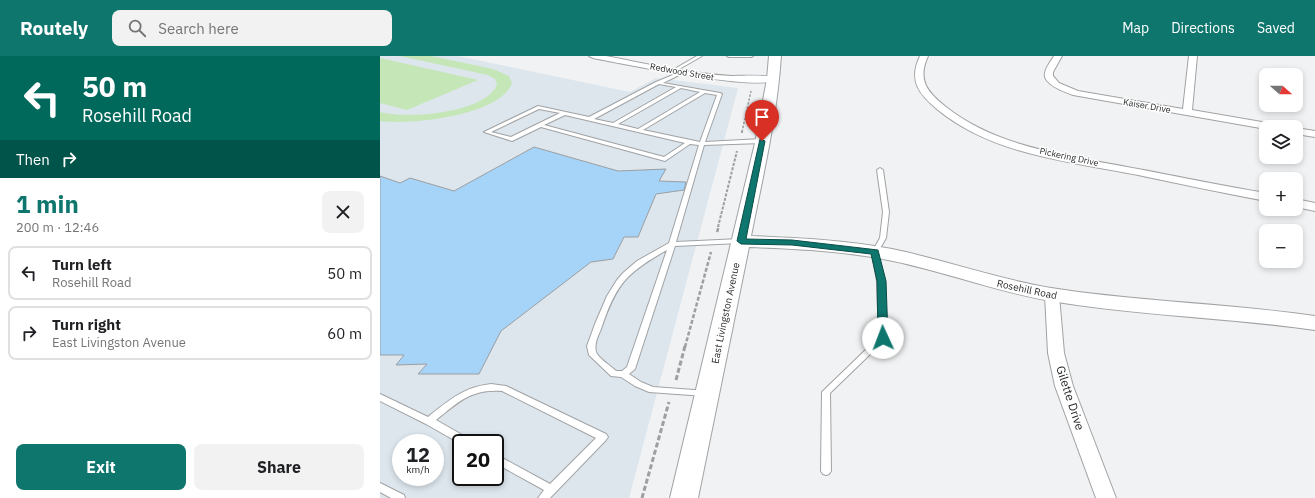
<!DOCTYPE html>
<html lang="en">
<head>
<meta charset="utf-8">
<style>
  :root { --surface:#fff; --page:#f2f2f2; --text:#202124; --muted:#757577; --line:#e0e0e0; --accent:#0f766e }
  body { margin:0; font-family:"IBM Plex Sans",sans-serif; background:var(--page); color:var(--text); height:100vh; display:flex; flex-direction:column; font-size:15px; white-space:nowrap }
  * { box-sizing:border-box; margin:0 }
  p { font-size:13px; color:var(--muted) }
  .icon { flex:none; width:22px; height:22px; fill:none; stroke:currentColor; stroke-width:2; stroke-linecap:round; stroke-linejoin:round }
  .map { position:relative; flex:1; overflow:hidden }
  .sheet { display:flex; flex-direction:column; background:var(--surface); width:380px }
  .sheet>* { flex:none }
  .top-card { background:#00695c; color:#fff; overflow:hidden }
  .needle { width:26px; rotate:111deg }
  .tools { position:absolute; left:879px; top:12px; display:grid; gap:8px }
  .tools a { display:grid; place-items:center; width:44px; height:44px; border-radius:8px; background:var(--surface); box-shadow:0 2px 6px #0003; font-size:20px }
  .speed { position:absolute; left:12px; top:378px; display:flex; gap:8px; font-size:20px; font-weight:700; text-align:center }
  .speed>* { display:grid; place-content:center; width:52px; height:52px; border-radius:50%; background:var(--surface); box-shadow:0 2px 6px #0003; line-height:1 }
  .speed small { font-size:10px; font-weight:400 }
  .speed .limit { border:2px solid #111; border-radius:6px; background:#fff; color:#111 }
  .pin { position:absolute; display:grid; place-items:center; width:34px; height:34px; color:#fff; margin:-41px -17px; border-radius:50% 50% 50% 0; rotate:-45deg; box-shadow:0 0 4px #0007 }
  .pin .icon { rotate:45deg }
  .me { position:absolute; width:44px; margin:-22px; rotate:358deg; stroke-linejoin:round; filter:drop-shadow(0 0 3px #0008) }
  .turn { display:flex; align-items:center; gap:14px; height:84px; padding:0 16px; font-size:18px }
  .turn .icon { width:52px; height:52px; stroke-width:2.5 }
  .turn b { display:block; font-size:28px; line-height:34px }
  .then { display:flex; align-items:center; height:38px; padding:0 16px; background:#0003; gap:8px; font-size:15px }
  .round { display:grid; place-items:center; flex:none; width:42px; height:42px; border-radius:8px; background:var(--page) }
  .headline { display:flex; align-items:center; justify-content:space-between; height:68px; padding:0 16px }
  h1 { font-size:24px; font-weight:700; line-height:30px; color:var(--accent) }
  .cta { display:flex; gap:8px; margin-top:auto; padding:8px 16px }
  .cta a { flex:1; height:46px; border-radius:8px; background:var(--accent); color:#fff; font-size:16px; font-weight:700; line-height:46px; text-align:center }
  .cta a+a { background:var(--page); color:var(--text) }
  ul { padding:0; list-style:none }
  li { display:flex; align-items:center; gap:12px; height:54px; margin:0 8px 6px; padding:0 8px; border:2px solid var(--line); border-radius:8px }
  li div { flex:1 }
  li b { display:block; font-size:15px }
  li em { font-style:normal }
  header { display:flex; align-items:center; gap:24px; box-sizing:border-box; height:56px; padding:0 20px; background:var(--accent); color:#fff }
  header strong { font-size:19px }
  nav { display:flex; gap:22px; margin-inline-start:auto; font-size:14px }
  .search { width:280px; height:36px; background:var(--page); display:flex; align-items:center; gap:10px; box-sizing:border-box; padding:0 14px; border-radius:8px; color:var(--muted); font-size:15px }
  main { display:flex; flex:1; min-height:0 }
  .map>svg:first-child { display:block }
  .built { fill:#dde6ed; fill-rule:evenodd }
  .green { fill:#c5e6b6 }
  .building { fill:#a6d4f8; stroke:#9c9ea0 }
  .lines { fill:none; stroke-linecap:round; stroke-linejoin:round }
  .lane-casing { stroke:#a0a2a4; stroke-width:2 }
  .street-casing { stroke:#a0a2a4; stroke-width:2 }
  .secondary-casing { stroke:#a0a2a4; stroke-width:2 }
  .path-far3 { stroke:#9d9fa0; stroke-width:1.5; stroke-dasharray:2.5 1.5; stroke-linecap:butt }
  .path-far2 { stroke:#9d9fa0; stroke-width:2; stroke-dasharray:3 1.5; stroke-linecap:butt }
  .path-far1 { stroke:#9d9fa0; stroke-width:2.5; stroke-dasharray:4 2; stroke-linecap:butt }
  .path { stroke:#9d9fa0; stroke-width:3; stroke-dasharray:5 2.5; stroke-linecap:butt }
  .lane { fill:#fff; fill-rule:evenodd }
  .street { fill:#fff; fill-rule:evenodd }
  .secondary { fill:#fff; fill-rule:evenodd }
  .route { fill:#0f766e; stroke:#0a4d48 }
  .labels { text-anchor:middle; stroke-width:3; stroke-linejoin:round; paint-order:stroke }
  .far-street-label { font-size:9px; fill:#282929; stroke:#fff }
  .street-label { font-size:10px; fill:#282929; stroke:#fff }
  .near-street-label { font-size:12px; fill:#282929; stroke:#fff }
</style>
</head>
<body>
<header>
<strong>Routely</strong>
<div class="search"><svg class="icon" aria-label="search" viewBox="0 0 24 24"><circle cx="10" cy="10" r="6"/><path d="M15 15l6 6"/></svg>Search here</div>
<nav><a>Map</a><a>Directions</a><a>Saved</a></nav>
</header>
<main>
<section class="sheet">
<div class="top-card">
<div class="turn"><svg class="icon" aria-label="left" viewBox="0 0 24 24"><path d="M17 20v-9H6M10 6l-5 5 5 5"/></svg><div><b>50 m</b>Rosehill Road</div></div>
<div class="then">Then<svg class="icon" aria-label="right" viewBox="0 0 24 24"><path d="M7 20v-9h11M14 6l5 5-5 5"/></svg></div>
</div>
<div class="headline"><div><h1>1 min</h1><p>200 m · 12:46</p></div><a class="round"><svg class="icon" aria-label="close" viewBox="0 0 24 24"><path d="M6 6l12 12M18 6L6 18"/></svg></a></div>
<ul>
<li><svg class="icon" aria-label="left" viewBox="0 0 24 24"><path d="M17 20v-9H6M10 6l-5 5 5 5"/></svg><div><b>Turn left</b><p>Rosehill Road</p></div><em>50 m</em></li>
<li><svg class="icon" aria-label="right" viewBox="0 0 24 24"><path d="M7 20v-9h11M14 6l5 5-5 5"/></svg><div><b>Turn right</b><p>East Livingston Avenue</p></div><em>60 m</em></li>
</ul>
<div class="cta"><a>Exit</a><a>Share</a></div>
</section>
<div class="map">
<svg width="935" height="442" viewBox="0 0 935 442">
  <rect width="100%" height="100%" fill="#f0f2f4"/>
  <path class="built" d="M0 0H78L250 36 276 22 358 32 249 442H0ZM21 387H55V421H21ZM81 387H115V421H81Z"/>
  <g class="green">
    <path d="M20 0H51L113 13 129 20 132 27C120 60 30 69 0 65V56C26 63 104 58 117 29L115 23 108 19Z"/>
    <path d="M0 2 98 24 27 54 0 47Z"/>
  </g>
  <path class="building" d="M154 91 238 115 286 113 279 125 306 126 304 134 276 138 258 181H244L233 203 211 206 121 275 99 318H38L47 308 16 309 24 299H0V120L20 127 30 122 74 135Z"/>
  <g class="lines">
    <g class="lane-casing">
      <g id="lane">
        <path d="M317 0H322L294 16 291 15Z"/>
        <path d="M347 0H373L371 1H349Z"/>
        <path d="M300 16H301V18L283 27 340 37 342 38 325 86 382 83 385 85 382 87 324 89 296 186 360 183 363 185 360 187 295 190 255 313 249 318 261 326 273 331 328 335 329 337 328 339 325 340 269 336 255 330 241 321 231 320 209 299 207 290 215 268 227 240 237 224 243 217 257 205 289 187 319 89 310 88 285 105 161 71 132 85 104 76 158 50 209 61 276 26ZM279 28 296 31 233 67 214 63ZM301 32 320 36 258 73 238 68ZM325 37 337 39 320 86 263 74ZM159 53 180 57 131 81 111 76ZM185 59 305 87 284 101 164 69ZM287 194 247 311 242 315H236C231 310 218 302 216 296 214 288 218 280 221 273 236 228 246 217 287 194Z"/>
        <path d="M500 112 503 114 509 156 506 182 498 196 505 225 507 282 450 337 451 415 449 418 446 419 443 418 441 415 442 336 499 281 497 225 492 196 500 182 503 156 497 114Z"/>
        <path d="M111 328 126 330 226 378 228 381 226 384 170 442H158L164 434 115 407V398L170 428 216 382 122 335C90 333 79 346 56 364L91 384 93 387 81 388 46 368 0 345V338L48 361C69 344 84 331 111 328Z"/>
        <path d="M0 427 24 439 25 442H11L0 436Z"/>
      </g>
    </g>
    <g class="street-casing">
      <g id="street">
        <path d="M209 0H226C267 8 310 18 352 20 361 20 392 18 397 23 383 37 239 7 213 2Z"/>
        <path d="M540 0H548C537 24 547 36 566 51 619 93 693 100 758 113 801 121 843 130 886 137V145C843 137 801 128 758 119 691 106 613 99 558 54 539 38 528 25 540 0Z"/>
        <path d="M674 0H682L673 16V20L679 27 698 35 803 53 809 0H817L812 54 893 68 898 71H886V73L693 39C685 36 662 28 665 17 666 11 671 5 674 0Z"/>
        <path d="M916 72 935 75V81L916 78Z"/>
        <path d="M916 143 935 147V155L916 151Z"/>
        <path d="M672 234 677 236 679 239 684 297 693 330 736 442H716L675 330 668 297 665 239 667 236Z"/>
      </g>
    </g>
    <g class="secondary-casing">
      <path id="secondary" d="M389 0H401C397 61 383 120 371 180 418 182 466 184 512 193 565 204 617 223 671 232 758 246 847 247 935 260V274C847 261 758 260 671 245 617 236 566 216 513 205 466 195 417 193 369 191L318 442H290L375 87 387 23Z"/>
    </g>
    <path class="path-far3" d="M362 76 371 35"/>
    <g class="path-far2">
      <path d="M362 77V75"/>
      <path d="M338 171 357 95"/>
    </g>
    <g class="path-far1">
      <path d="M337 176 339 170"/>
      <path d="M305 291 331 196"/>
    </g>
    <g class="path">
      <path d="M296 324 305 290"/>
      <path d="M262 442 289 346"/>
    </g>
    <use href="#lane" class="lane"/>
    <use href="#street" class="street"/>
    <use href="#secondary" class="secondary"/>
  </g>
  <path class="route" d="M380 83 385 85 366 183 412 184 498 194 506 225 508 282 507 284H500L498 282 497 225 491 198 412 189 361 188 357 185Z"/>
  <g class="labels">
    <g class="far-street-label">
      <text transform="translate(302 16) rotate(10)" y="3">Redwood Street</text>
      <text transform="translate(767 50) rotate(10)" y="3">Kaiser Drive</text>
      <text transform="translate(689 101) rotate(12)" y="3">Pickering Drive</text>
    </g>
    <g class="street-label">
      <text transform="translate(647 233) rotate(12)" y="4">Rosehill Road</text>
      <text transform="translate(345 257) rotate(-78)" y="4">East Livingston Avenue</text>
    </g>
    <g class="near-street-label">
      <text transform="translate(690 342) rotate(72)" y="4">Gilette Drive</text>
    </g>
  </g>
</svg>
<div class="tools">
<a><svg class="needle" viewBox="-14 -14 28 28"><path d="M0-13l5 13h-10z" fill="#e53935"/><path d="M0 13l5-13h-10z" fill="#757577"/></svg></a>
<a><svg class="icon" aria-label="layers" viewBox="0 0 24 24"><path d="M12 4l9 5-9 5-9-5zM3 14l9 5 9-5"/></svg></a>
<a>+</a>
<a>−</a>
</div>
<div class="speed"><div>12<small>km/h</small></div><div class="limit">20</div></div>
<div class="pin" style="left:382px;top:85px;background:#d93025"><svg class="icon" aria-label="arrive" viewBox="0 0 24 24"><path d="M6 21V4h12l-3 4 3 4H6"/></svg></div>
<svg class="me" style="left:503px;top:282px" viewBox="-20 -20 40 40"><circle r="19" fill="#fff"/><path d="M0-13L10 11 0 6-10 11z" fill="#0f766e"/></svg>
</div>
</main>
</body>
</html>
